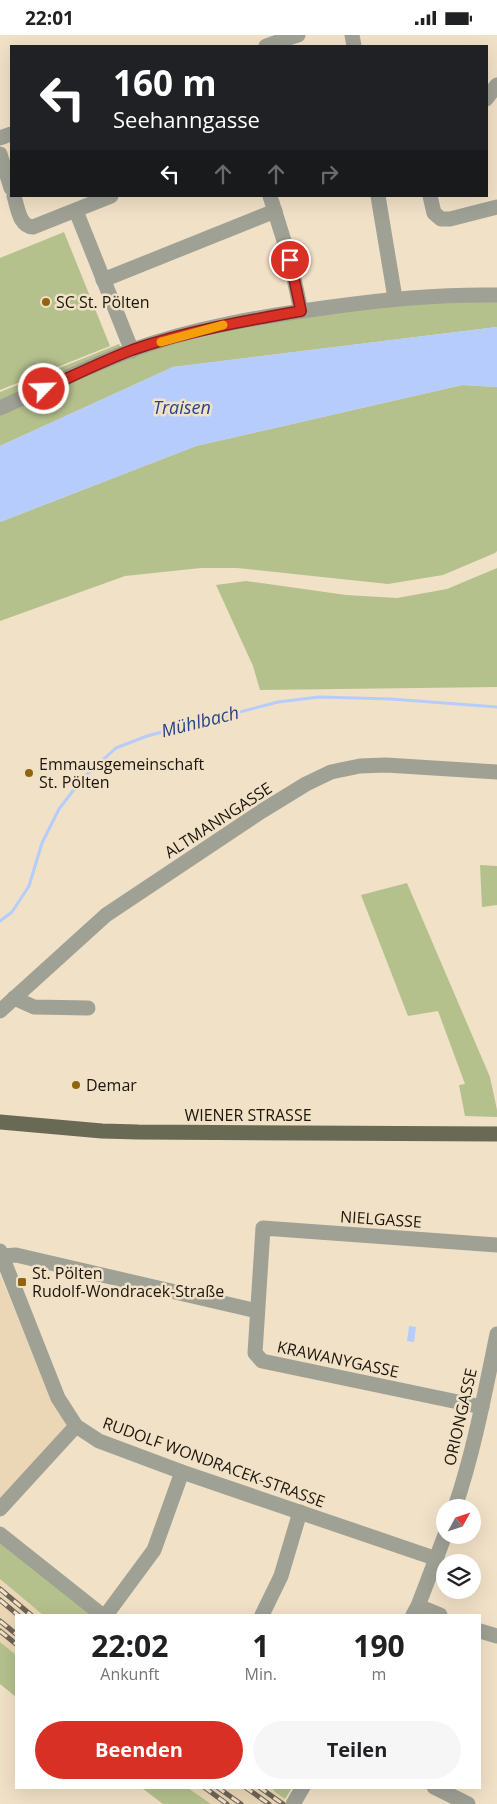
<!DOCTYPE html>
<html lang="de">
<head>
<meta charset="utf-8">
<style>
  :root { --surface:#fff; --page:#f6f6f6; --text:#202124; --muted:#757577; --accent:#d93025 }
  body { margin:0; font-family:"Open Sans",sans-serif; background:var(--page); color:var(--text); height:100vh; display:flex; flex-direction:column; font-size:19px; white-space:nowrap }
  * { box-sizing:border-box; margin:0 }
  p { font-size:16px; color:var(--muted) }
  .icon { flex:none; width:28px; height:28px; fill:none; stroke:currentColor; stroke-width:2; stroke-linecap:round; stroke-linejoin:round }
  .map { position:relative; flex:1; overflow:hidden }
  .drawer { position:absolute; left:15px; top:1579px; width:466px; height:175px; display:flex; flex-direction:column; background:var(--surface); border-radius:0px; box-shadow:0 5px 20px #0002 }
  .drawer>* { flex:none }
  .hud { position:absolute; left:10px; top:10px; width:478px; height:152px; border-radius:0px; box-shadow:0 5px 20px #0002; background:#202124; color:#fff; overflow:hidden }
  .needle { width:32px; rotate:50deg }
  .buttons { position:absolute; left:436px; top:1464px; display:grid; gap:10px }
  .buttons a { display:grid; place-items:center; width:45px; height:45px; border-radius:50%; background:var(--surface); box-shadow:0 5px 20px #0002; font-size:25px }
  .pin { position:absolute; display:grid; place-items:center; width:42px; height:42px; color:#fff; margin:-21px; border:2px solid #fff; border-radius:50%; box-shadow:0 1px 5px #0007 }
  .me { position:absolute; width:55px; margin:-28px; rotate:66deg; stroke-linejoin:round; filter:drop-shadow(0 0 4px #0008) }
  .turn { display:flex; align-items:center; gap:18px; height:105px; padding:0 20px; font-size:22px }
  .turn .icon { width:65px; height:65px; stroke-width:2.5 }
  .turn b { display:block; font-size:35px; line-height:42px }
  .lanes { display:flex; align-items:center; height:48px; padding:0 20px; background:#0003; justify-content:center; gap:25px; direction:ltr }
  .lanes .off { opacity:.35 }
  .eta { display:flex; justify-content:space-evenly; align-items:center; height:85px; text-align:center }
  .eta b { font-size:30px; font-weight:700; line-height:35px }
  .button { display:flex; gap:10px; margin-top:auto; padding:10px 20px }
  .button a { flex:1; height:58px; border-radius:30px; background:var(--accent); color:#fff; font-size:20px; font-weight:700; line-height:58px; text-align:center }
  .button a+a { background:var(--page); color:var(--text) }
  .status { display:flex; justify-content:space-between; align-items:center; height:35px; padding:0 25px; background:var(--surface); direction:ltr }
  .status svg { height:14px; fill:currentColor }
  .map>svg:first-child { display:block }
  .built { fill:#ebd7b6 }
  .green { fill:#b5c18d }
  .water { fill:#b5ccfc }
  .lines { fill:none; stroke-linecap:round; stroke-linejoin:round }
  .stream { stroke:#b5ccfc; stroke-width:3 }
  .minor { stroke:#a0a195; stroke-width:15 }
  .major { stroke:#696a54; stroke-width:15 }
  .rail-casing { stroke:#6f6556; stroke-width:5 }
  .rail { stroke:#f1e1c7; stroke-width:3; stroke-dasharray:9; stroke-linecap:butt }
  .route-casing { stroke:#8d1f18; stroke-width:12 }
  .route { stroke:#d93025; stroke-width:9 }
  .slow { stroke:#f59e0b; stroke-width:9 }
  .poi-dot { fill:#926310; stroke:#f1e1c7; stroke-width:2 }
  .labels { text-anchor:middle; stroke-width:5; stroke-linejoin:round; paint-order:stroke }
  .poi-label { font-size:16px; fill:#1c160d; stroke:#f1e1c7; text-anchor:start }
  .street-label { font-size:16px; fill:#1c160d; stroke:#f1e1c7 }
  .water-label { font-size:18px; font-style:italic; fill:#284489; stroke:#f1e1c7 }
</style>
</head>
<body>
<div class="status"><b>22:01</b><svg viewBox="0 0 49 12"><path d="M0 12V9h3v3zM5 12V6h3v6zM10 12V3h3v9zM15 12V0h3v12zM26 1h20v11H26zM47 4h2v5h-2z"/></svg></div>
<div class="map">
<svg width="497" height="1769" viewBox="0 0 497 1769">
  <rect width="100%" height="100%" fill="#f1e1c7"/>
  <g class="built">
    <path d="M0 1240 53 1367 68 1393 0 1467Z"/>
    <path d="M0 1544 43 1580H16V1620L0 1607Z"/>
    <path d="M188 1753H272L275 1757 285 1764 282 1769H211Z"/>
  </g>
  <g class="green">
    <path d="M64 197 110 311 0 355V223Z"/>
    <path d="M497 265V292L173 332 0 411V376L142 317 247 291 394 270Z"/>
    <path d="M119 309 123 317 0 370V357Z"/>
    <path d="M462 350 497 352V516L495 518 443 540 388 549 237 533H201L125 541 0 586V487L196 411Z"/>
    <path d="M497 533V652L260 655 253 631 216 550 246 546 346 560 397 563 447 554Z"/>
    <path d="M480 830 497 831V870L482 872Z"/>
    <path d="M407 848 490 1042 497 1075V1082L465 1081 459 1050 465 1049 438 976 408 981 361 860Z"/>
    <path d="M0 1505 94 1580H43L0 1544Z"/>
    <path d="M0 1607 16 1620V1662L0 1649Z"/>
    <path d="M142 1753H188L211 1769H163Z"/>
    <path d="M272 1753 292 1752V1753L285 1764 275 1757Z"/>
  </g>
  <g class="water">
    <path d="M497 292V352L462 350 196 411 0 487V411L173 332Z"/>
    <path d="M409 1291 416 1292 414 1307 407 1306Z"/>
  </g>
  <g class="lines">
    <path class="stream" d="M0 886 12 877 29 851 42 808 59 774 82 744 116 713 147 701 278 667 319 662 391 664 497 672"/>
    <g class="minor">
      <path d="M352 0 354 11"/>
      <path d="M266 11 298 0"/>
      <path d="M486 64 497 50"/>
      <path d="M0 103 11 99"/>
      <path d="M0 119 11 153"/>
      <path d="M14 161C18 173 19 191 33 192L111 161"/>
      <path d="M270 161 290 225 301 276"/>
      <path d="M378 161 395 263"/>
      <path d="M430 161 434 178 441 184H450L497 172"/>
      <path d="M76 176 132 316"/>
      <path d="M103 245 275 176"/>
      <path d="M0 373C43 354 88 331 132 315 196 292 264 281 331 272 386 264 441 259 497 260"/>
      <path d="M14 963 34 972 88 973"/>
      <path d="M0 976 106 880 262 776 306 749 331 737 360 731 386 730 497 737"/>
      <path d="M0 1216 58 1363 76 1391 99 1406 182 1437 437 1524"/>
      <path d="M2 1221 16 1220 257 1276"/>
      <path d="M482 1372 262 1326 255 1318 263 1193 497 1210"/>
      <path d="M455 1472C474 1416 485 1357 497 1299"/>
      <path d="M0 1474 76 1391"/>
      <path d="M0 1499 102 1580"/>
      <path d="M418 1571 440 1580"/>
      <path d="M106 1580 154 1515 182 1437"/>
      <path d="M262 1580 281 1541 300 1477"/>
      <path d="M413 1580 418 1571 445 1500"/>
      <path d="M480 1596 497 1601"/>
      <path d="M434 1752 468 1769"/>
      <path d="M293 1769 303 1752"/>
    </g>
    <path class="major" d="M0 1087 102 1096 138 1097 497 1099"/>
    <g class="rail-casing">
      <g id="rail">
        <path d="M0 1554 31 1580"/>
        <path d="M0 1565 18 1580"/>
        <path d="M0 1586 16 1599"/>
        <path d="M0 1596 16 1609"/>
        <path d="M204 1752 227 1769"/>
        <path d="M217 1752 241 1769"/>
        <path d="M245 1752 269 1769"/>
        <path d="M259 1752 283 1769"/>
      </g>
    </g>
    <use href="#rail" class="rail"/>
  </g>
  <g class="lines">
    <g class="route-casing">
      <path id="route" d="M44 354C73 341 103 326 132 315 187 296 244 286 301 276L290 225"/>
    </g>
    <use href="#route" class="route"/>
    <path class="slow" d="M161 307 223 290"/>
  </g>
  <g class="poi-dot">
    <circle cx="46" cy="267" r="5"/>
    <circle cx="29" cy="738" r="5"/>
    <circle cx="76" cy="1050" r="5"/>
    <rect x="17" y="1242" width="10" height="10" rx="2.5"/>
  </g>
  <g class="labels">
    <g class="poi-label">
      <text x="56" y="273">SC St. Pölten</text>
      <text x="39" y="735">Emmausgemeinschaft<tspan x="39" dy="18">St. Pölten</tspan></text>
      <text x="86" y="1056">Demar</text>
      <text x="32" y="1244">St. Pölten<tspan x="32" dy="18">Rudolf-Wondracek-Straße</tspan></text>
    </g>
    <g class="street-label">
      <text transform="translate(218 785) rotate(-33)" y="6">ALTMANNGASSE</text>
      <text x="248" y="1086">WIENER STRASSE</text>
      <text transform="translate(381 1184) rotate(4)" y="6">NIELGASSE</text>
      <text transform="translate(338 1324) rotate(12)" y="6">KRAWANYGASSE</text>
      <text transform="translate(460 1382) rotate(-77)" y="6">ORIONGASSE</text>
      <text transform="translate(214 1427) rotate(20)" y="6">RUDOLF WONDRACEK-STRASSE</text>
    </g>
    <g class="water-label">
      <text x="182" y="379">Traisen</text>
      <text transform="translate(200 687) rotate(-14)" y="6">Mühlbach</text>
    </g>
  </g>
</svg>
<div class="buttons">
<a><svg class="needle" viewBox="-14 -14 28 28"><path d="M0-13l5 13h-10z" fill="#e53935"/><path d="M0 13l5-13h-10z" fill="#757577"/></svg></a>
<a><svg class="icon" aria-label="layers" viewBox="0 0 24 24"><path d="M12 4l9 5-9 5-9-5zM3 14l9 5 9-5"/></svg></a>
</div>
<div class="pin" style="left:290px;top:225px;background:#d93025"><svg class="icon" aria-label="arrive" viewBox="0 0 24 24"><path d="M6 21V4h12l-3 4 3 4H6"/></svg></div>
<svg class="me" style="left:44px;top:354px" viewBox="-20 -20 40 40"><circle r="17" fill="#d93025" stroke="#fff" stroke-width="3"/><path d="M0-11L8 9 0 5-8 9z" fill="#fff"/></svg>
<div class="hud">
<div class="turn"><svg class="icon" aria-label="left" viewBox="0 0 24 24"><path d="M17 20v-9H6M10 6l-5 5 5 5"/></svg><div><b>160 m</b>Seehanngasse</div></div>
<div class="lanes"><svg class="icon" aria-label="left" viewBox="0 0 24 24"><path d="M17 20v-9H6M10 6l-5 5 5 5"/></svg><svg class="icon off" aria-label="ahead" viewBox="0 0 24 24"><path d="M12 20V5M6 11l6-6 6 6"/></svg><svg class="icon off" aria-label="ahead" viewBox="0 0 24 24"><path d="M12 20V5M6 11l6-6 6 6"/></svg><svg class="icon off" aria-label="right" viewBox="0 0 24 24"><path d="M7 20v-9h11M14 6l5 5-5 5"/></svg></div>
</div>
<section class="drawer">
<div class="eta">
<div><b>22:02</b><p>Ankunft</p></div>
<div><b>1</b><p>Min.</p></div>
<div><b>190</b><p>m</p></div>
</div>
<div class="button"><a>Beenden</a><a>Teilen</a></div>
</section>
</div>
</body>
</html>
